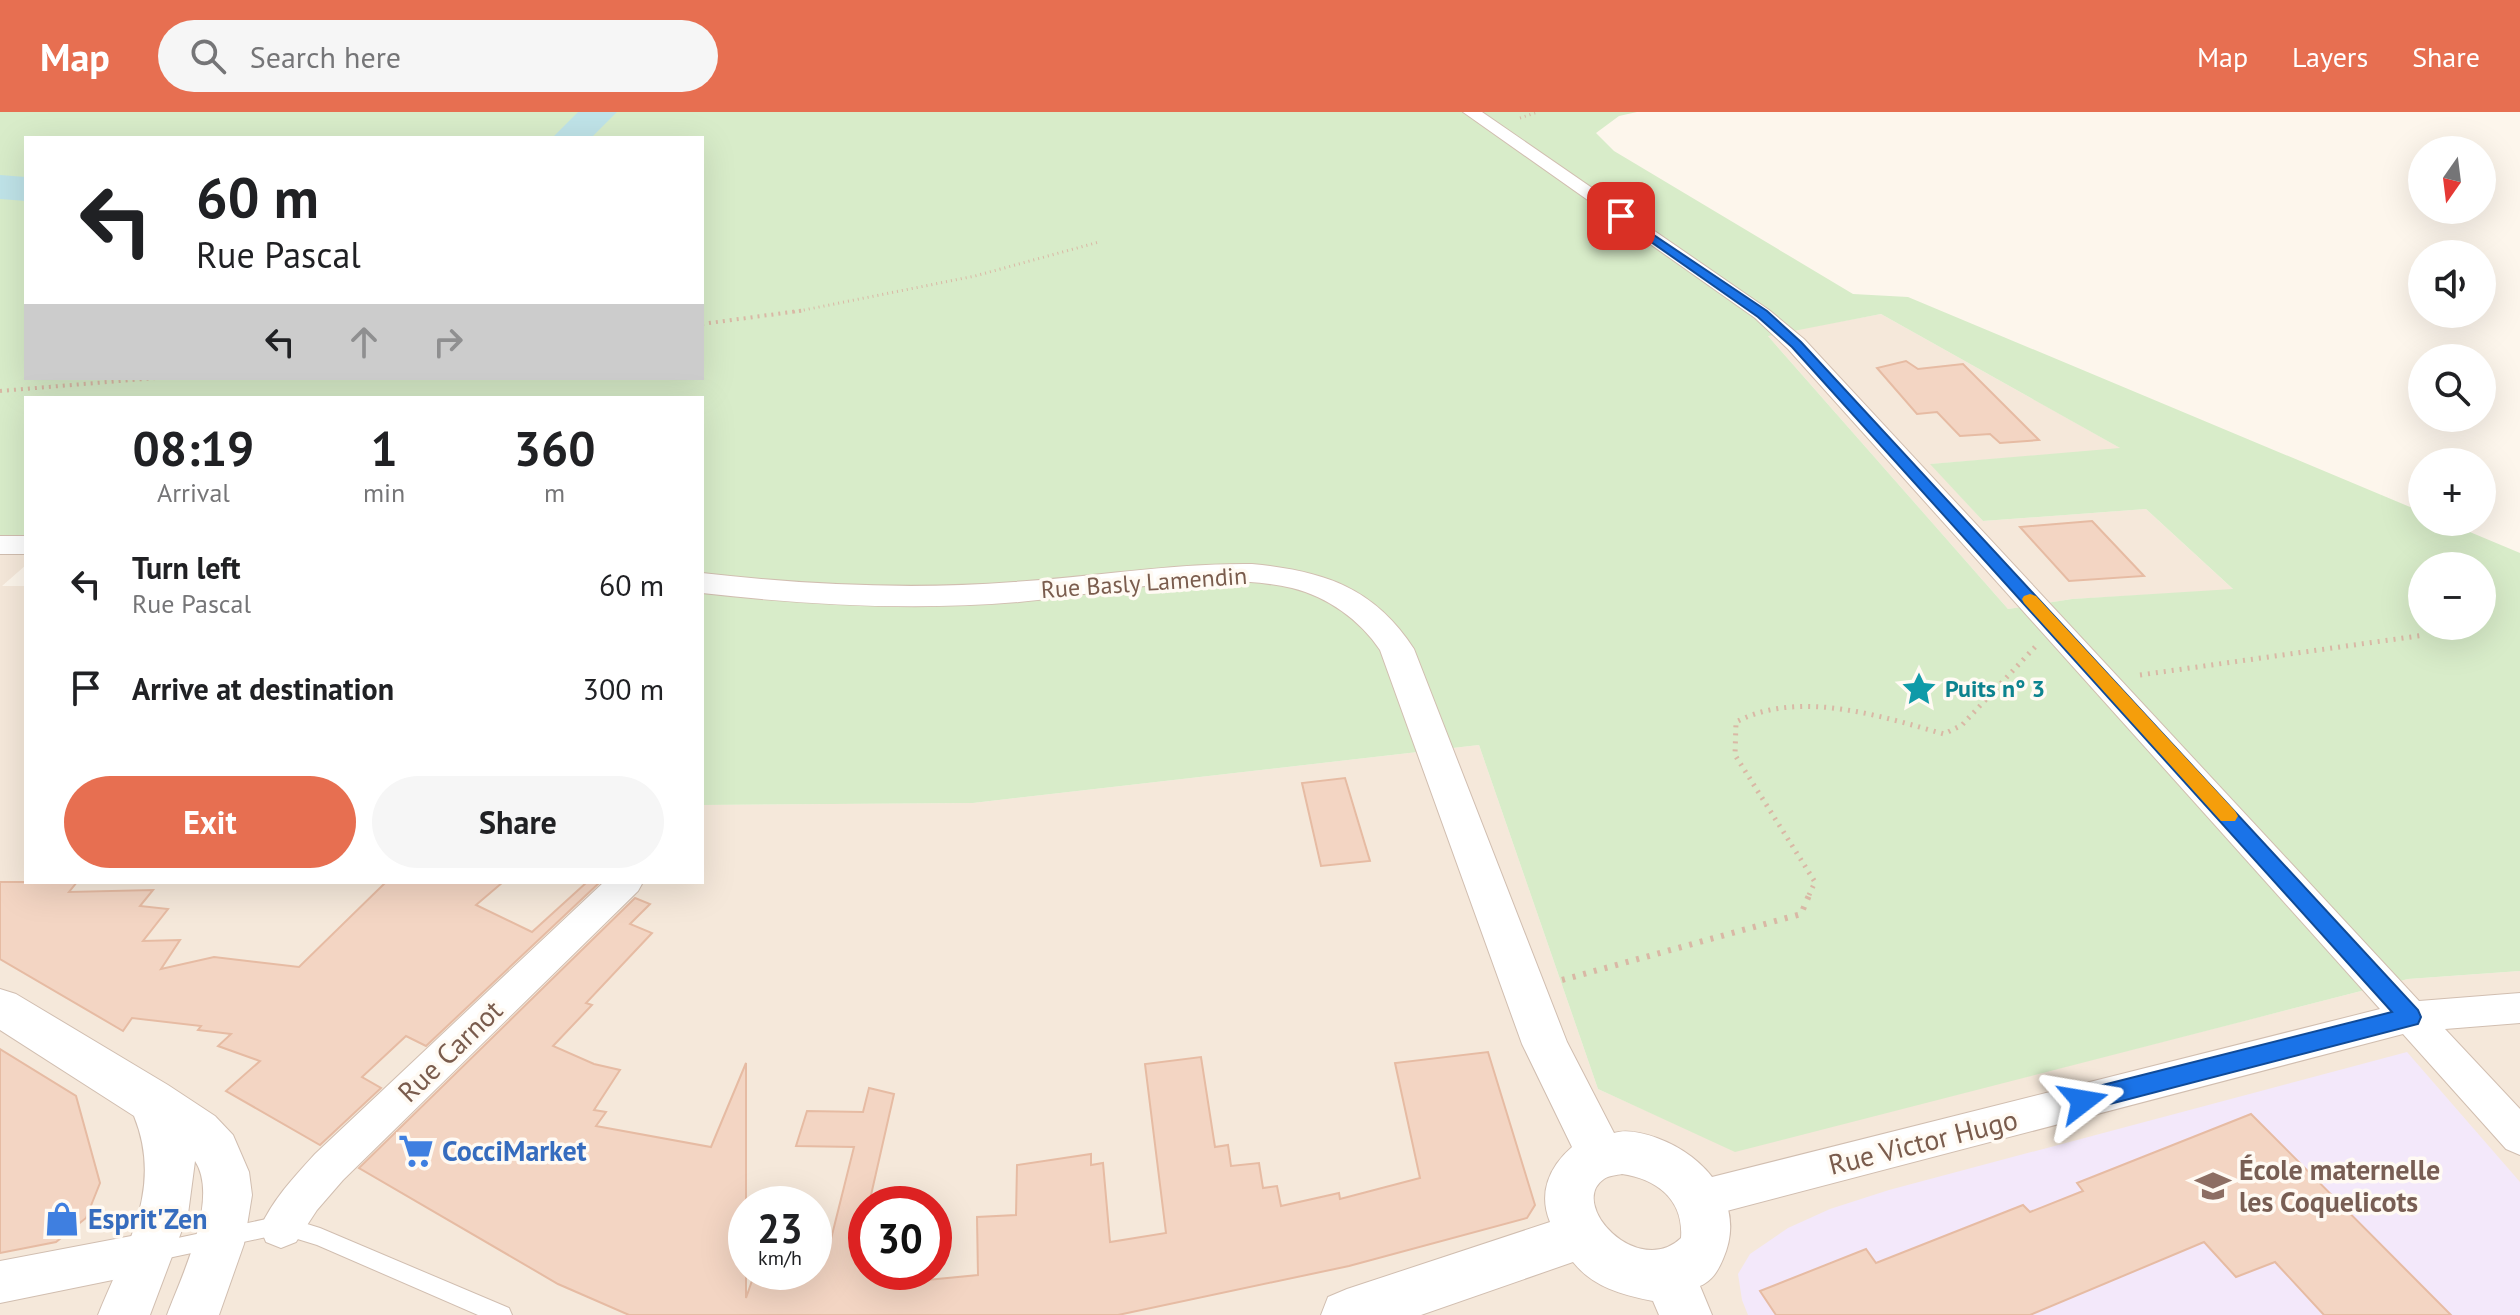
<!DOCTYPE html>
<html lang="en">
<head>
<meta charset="utf-8">
<style>
  :root { --surface:#fff; --page:#f6f6f6; --text:#202124; --muted:#757577; --accent:#e76f51 }
  body { margin:0; font-family:"PT Sans",sans-serif; background:var(--page); color:var(--text); height:100vh; display:flex; flex-direction:column; font-size:30px; white-space:nowrap }
  * { box-sizing:border-box; margin:0 }
  p { font-size:26px; color:var(--muted) }
  .icon { flex:none; width:44px; height:44px; fill:none; stroke:currentColor; stroke-width:2; stroke-linecap:round; stroke-linejoin:round }
  .map { position:relative; flex:1; overflow:hidden }
  .details { position:absolute; left:24px; top:284px; width:680px; height:488px; display:flex; flex-direction:column; background:var(--surface); border-radius:0px; box-shadow:0 8px 32px #0002 }
  .details>* { flex:none }
  .hud { position:absolute; left:24px; top:24px; width:680px; height:244px; border-radius:0px; box-shadow:0 8px 32px #0002; background:#fff; color:var(--text); overflow:hidden }
  .needle { width:52px; rotate:194deg }
  .controls { position:absolute; left:2408px; top:24px; display:grid; gap:16px }
  .controls a { display:grid; place-items:center; width:88px; height:88px; border-radius:50%; background:var(--surface); box-shadow:0 8px 32px #0002; font-size:40px }
  .speed { position:absolute; left:728px; top:1074px; display:flex; gap:16px; font-size:40px; font-weight:700; text-align:center }
  .speed>* { display:grid; place-content:center; width:104px; height:104px; border-radius:50%; background:var(--surface); box-shadow:0 8px 32px #0002; line-height:1 }
  .speed small { font-size:20px; font-weight:400 }
  .speed .limit { border:12px solid #d22; background:#fff; color:#111 }
  .pin { position:absolute; display:grid; place-items:center; width:68px; height:68px; color:#fff; margin:-34px; border-radius:16px; box-shadow:0 4px 12px #0006 }
  .me { position:absolute; width:88px; margin:-44px; rotate:76deg; stroke-linejoin:round; filter:drop-shadow(0 0 6px #0008) }
  .turn { display:flex; align-items:center; gap:28px; height:168px; padding:0 40px; font-size:36px }
  .turn .icon { width:104px; height:104px; stroke-width:2.5 }
  .turn b { display:block; font-size:56px; line-height:68px }
  .lanes { display:flex; align-items:center; height:76px; padding:0 40px; background:#0003; justify-content:center; gap:40px; direction:ltr }
  .lanes .off { opacity:.35 }
  .eta { display:flex; justify-content:space-evenly; align-items:center; height:136px; text-align:center }
  .eta b { font-size:48px; font-weight:800; line-height:56px }
  .cta { display:flex; gap:16px; margin-top:auto; padding:16px 40px }
  .cta a { flex:1; height:92px; border-radius:48px; background:var(--accent); color:#fff; font-size:32px; font-weight:800; line-height:92px; text-align:center }
  .cta a+a { background:var(--page); color:var(--text) }
  ul { padding:0; list-style:none }
  li { display:flex; align-items:center; gap:24px; height:104px; padding:0 40px }
  li div { flex:1 }
  li b { display:block; font-size:30px }
  li em { font-style:normal }
  header { display:flex; align-items:center; gap:48px; box-sizing:border-box; height:112px; padding:0 40px; background:var(--accent); color:#fff }
  header strong { font-size:38px }
  nav { display:flex; gap:44px; margin-inline-start:auto; font-size:28px }
  .search { width:560px; height:72px; background:var(--page); display:flex; align-items:center; gap:20px; box-sizing:border-box; padding:0 28px; border-radius:44px; color:var(--muted); font-size:30px }
  .map>svg:first-child { display:block }
  .residential { fill:#f5e8da; fill-rule:evenodd }
  .education { fill:#f3e8fa }
  .green { fill:#d8ecc9; fill-rule:evenodd }
  .lines { fill:none; stroke-linecap:round; stroke-linejoin:round }
  .river { fill:#bfe3e8; fill-rule:evenodd }
  .building { fill:#f3d5c3; stroke:#e6bba3; stroke-width:2 }
  .service-casing { stroke:#d1beb0; stroke-width:2 }
  .minor-casing { stroke:#d1beb0; stroke-width:2 }
  .tertiary-casing { stroke:#d1beb0; stroke-width:2 }
  .path-far3 { stroke:#d9b8a5; stroke-width:3; stroke-dasharray:1 4; stroke-linecap:butt }
  .path-far2 { stroke:#d9b8a5; stroke-width:4; stroke-dasharray:2 5; stroke-linecap:butt }
  .path-far1 { stroke:#d9b8a5; stroke-width:5; stroke-dasharray:2 6; stroke-linecap:butt }
  .path { stroke:#d9b8a5; stroke-width:6; stroke-dasharray:3 8; stroke-linecap:butt }
  .service { fill:#fff; fill-rule:evenodd }
  .minor { fill:#fff; fill-rule:evenodd }
  .tertiary { fill:#fff; fill-rule:evenodd }
  .route { fill:#1a73e8; stroke:#114b97; stroke-width:2 }
  .slow { fill:#f59e0b }
  .labels { text-anchor:middle; stroke-width:7; stroke-linejoin:round; paint-order:stroke }
  .street-label { font-size:24px; fill:#7a5c4d; stroke:#fffaf3 }
  .culture-label { font-size:24px; font-weight:bold; fill:#0d838f; stroke:#fffaf3; text-anchor:start }
  .near-street-label { font-size:28px; fill:#7a5c4d; stroke:#fffaf3 }
  .near-shop-label { font-size:28px; font-weight:bold; fill:#366cbe; stroke:#fffaf3; text-anchor:start }
  .near-education-label { font-size:28px; font-weight:bold; fill:#785e54; stroke:#fffaf3; text-anchor:start }
</style>
</head>
<body>
<header>
<strong>Map</strong>
<div class="search"><svg class="icon" aria-label="search" viewBox="0 0 24 24"><circle cx="10" cy="10" r="6"/><path d="M15 15l6 6"/></svg>Search here</div>
<nav><a>Map</a><a>Layers</a><a>Share</a></nav>
</header>
<div class="map">
<svg width="2520" height="1203" viewBox="0 0 2520 1203">
  <rect width="100%" height="100%" fill="#fdf6ec"/>
  <g class="residential">
    <path d="M1881 202 2122 337 1931 352 1983 409 2146 397 2234 478 2072 487 2008 497 1767 223Z"/>
    <path d="M26 442V453L2 474H26V770H702V693L973 691 1479 633 1598 977 1735 1039 2408 867 2520 859V1203H0V443ZM746 1092H814V1160H746ZM866 1092H934V1160H866Z"/>
  </g>
  <path class="education" d="M2407 940 2520 1070V1203H1748L1742 1188 1738 1162 1750 1142 1788 1116 1830 1097 1889 1078Z"/>
  <path class="green" d="M0 0H1637L1619 4 1596 21 1614 39 1853 182 1908 185 2422 400V410H2446L2520 441V859L2408 867 1735 1040 1598 977 1479 633 973 691 702 693V286H26V442L0 443ZM26 26H702V266H26ZM1881 202 2120 336 1930 352 1983 409 2146 397 2233 477 2072 487 2008 497 1768 224ZM2422 454H2482V514H2422Z"/>
  <g class="lines">
    <g class="river">
      <path d="M578 0H617L591 26H552Z"/>
      <path d="M0 63 26 65V89L0 87Z"/>
    </g>
  </g>
  <g class="building">
    <path d="M1906 249 1918 257 1963 252 2039 328 2000 331 1990 322 1960 324 1937 300 1917 302 1877 256Z"/>
    <path d="M2092 409 2144 464 2069 469 2020 415Z"/>
    <path d="M1345 666 1370 749 1321 754 1302 671Z"/>
    <path d="M0 770H77L69 780 153 778 140 794 168 797 143 829 180 828 161 857 214 845 299 855 386 770H503L476 793 532 820 587 770 599 771 426 934 406 924 362 965 381 976 320 1033 226 979 260 949 218 934 231 922 198 918 201 914 132 906 123 919 0 847Z"/>
    <path d="M635 786 650 792 630 812 652 821 586 891 592 893 553 934 594 952 620 958 594 998 606 1000 596 1014 711 1035 746 951V1186L755 1160H814V1127H831L854 1035 796 1034 807 999 863 1000 869 976 894 982 869 1092H866V1160H887L886 1172 978 1163 977 1105 1016 1103 1017 1053 1091 1042V1053L1103 1051 1110 1130 1166 1121 1145 952 1201 945 1215 1035 1228 1033 1231 1054 1259 1051 1263 1076 1277 1074 1281 1094 1339 1081 1340 1087 1420 1066 1395 951 1488 940 1535 1093 1527 1106 1349 1154 1118 1203H629L558 1172 359 1056Z"/>
    <path d="M0 937 76 984 100 1071 86 1106 56 1130 0 1141Z"/>
    <path d="M2251 1002 2451 1203H2324L2275 1150 2236 1165 2204 1130 2030 1203H1776L1760 1179 1866 1137 1876 1151 2023 1093 2030 1100 2083 1079 2077 1071Z"/>
  </g>
  <g class="lines">
    <g class="service-casing">
      <path id="service" d="M271 1106 291 1107 320 1116 509 1196 512 1203H478L317 1133 291 1125 271 1124 159 1148 152 1146 149 1139 152 1132 159 1130Z"/>
    </g>
    <g class="minor-casing">
      <g id="minor">
        <path d="M1463 0H1482L1769 198 1804 227 2419 889 2520 881V911L2445 917 2520 997V1043L2506 1037 2403 922 1700 1106 1685 1100 1679 1087 1685 1074 1700 1068 2380 897 1788 237 1755 206Z"/>
        <path d="M604 770H643L638 779 343 1068 317 1098 296 1130 281 1136 266 1130 260 1116C273 1087 294 1065 315 1042Z"/>
        <path d="M147 1121 162 1127 168 1141 162 1155 147 1161 0 1191V1149Z"/>
      </g>
    </g>
    <g class="tertiary-casing">
      <g id="tertiary">
        <rect x="0" y="424" width="26" height="18"/>
        <path d="M1252 452C1323 459 1374 475 1414 537L1567 930 1614 1021C1627 1017 1643 1021 1657 1026 1707 1044 1747 1093 1723 1147 1718 1159 1712 1169 1700 1174L1712 1203H1659L1653 1189C1622 1183 1593 1175 1573 1150L1421 1203H1321L1328 1185 1347 1177 1550 1110C1538 1081 1549 1055 1572 1035L1522 932 1380 538C1360 508 1328 485 1292 476 1207 457 1105 482 1019 490 913 499 807 493 702 481V461C806 473 910 478 1014 470 1094 465 1172 451 1252 452ZM1622 1062C1657 1067 1684 1088 1681 1126 1638 1167 1567 1092 1604 1067 1608 1064 1617 1063 1622 1062Z"/>
        <path d="M0 877 16 882 168 973 215 1004 233 1023 249 1060 252 1083 244 1132 219 1203H167C181 1165 220 1087 195 1049L188 1102 150 1203H98C125 1135 164 1078 134 1004L0 918Z"/>
      </g>
    </g>
    <g class="path-far3">
      <path d="M1520 6 1538 0"/>
      <path d="M794 200 975 164 1099 130"/>
    </g>
    <g class="path-far2">
      <path d="M702 212 806 198"/>
      <path d="M0 279 156 266"/>
    </g>
    <g class="path-far1">
      <path d="M2140 563 2425 523"/>
      <path d="M1809 783 1815 770 1735 643 1736 610C1799 577 1880 604 1944 622L1962 613 2035 535"/>
    </g>
    <path class="path" d="M1562 868 1801 802 1810 781"/>
    <use href="#service" class="service"/>
    <use href="#minor" class="minor"/>
    <use href="#tertiary" class="tertiary"/>
  </g>
  <path class="route" d="M1621 101 1767 199 1801 230 2418 898 2421 905 2418 912 2083 999 2075 996 2072 989 2075 981 2083 978 2392 900 1792 235 1758 205 1617 106 1616 104Z"/>
  <path class="slow" d="M2030 482 2036 484 2235 699 2238 704 2235 709H2221L2024 491 2022 487 2024 484Z"/>
  <defs>
    <g id="sight-bare" transform="scale(2.76)"><path d="M0-6L1.8-2.2L6-1.7L2.9 1.2L3.7 5.4L0 3.3L-3.7 5.4L-2.9 1.2L-6-1.7L-1.8-2.2Z" fill="#0f9aa8" stroke="#fffaf3" stroke-width="2.5" paint-order="stroke"/></g>
    <g id="supermarket-bare" transform="scale(2.76)"><path d="M-6-5.5h2.5l.6 2H6L4.5 2H-2.5L-4.4-4H-6ZM-1.5 3.2a1.3 1.3 0 1 0 .1 0ZM3 3.2a1.3 1.3 0 1 0 .1 0Z" fill="#3f7fe0" stroke="#fffaf3" stroke-width="2.5" paint-order="stroke"/></g>
    <g id="school-bare" transform="scale(2.76)"><path d="M0-5L7-2L0 1L-7-2ZM-4 1L0 2.5L4 1V4Q0 6-4 4Z" fill="#8d6e63" stroke="#fffaf3" stroke-width="2.5" paint-order="stroke"/></g>
    <g id="shop-bare" transform="scale(2.76)"><path d="M-5-2.5h2.3a2.7 3.5 0 0 1 5.4 0H5L5.5 6h-11ZM-1.5-2.5h3a1.5 2.3 0 0 0-3 0Z" fill="#3f7fe0" stroke="#fffaf3" stroke-width="2.5" paint-order="stroke"/></g>
  </defs>
  <g fill-rule="evenodd">
    <use href="#sight-bare" x="1919" y="577"/>
    <use href="#supermarket-bare" x="416" y="1039"/>
    <use href="#school-bare" x="2213" y="1074"/>
    <use href="#shop-bare" x="62" y="1107"/>
  </g>
  <g class="labels">
    <g class="street-label">
      <text transform="translate(1144 471) rotate(-4)" y="8">Rue Basly Lamendin</text>
    </g>
    <g class="culture-label">
      <text x="1945" y="585">Puits n° 3</text>
    </g>
    <g class="near-street-label">
      <text transform="translate(450 939) rotate(-44)" y="10">Rue Carnot</text>
      <text transform="translate(1923 1030) rotate(-14)" y="10">Rue Victor Hugo</text>
    </g>
    <g class="near-shop-label">
      <text x="442" y="1049">CocciMarket</text>
      <text x="88" y="1117">Esprit'Zen</text>
    </g>
    <g class="near-education-label">
      <text x="2239" y="1068">École maternelle<tspan x="2239" dy="32">les Coquelicots</tspan></text>
    </g>
  </g>
</svg>
<div class="controls">
<a><svg class="needle" viewBox="-14 -14 28 28"><path d="M0-13l5 13h-10z" fill="#e53935"/><path d="M0 13l5-13h-10z" fill="#757577"/></svg></a>
<a><svg class="icon" aria-label="sound" viewBox="0 0 24 24"><path d="M4 9h4l5-4v14l-5-4H4zM17 9q2 3 0 6"/></svg></a>
<a><svg class="icon" aria-label="search" viewBox="0 0 24 24"><circle cx="10" cy="10" r="6"/><path d="M15 15l6 6"/></svg></a>
<a>+</a>
<a>−</a>
</div>
<div class="speed"><div>23<small>km/h</small></div><div class="limit">30</div></div>
<div class="pin" style="left:1621px;top:104px;background:#d93025"><svg class="icon" aria-label="arrive" viewBox="0 0 24 24"><path d="M6 21V4h12l-3 4 3 4H6"/></svg></div>
<svg class="me" style="left:2083px;top:989px" viewBox="-20 -20 40 40"><path d="M0-17L14 15 0 8-14 15z" fill="#1a73e8" stroke="#fff" stroke-width="4"/></svg>
<div class="hud">
<div class="turn"><svg class="icon" aria-label="left" viewBox="0 0 24 24"><path d="M17 20v-9H6M10 6l-5 5 5 5"/></svg><div><b>60 m</b>Rue Pascal</div></div>
<div class="lanes"><svg class="icon" aria-label="left" viewBox="0 0 24 24"><path d="M17 20v-9H6M10 6l-5 5 5 5"/></svg><svg class="icon off" aria-label="ahead" viewBox="0 0 24 24"><path d="M12 20V5M6 11l6-6 6 6"/></svg><svg class="icon off" aria-label="right" viewBox="0 0 24 24"><path d="M7 20v-9h11M14 6l5 5-5 5"/></svg></div>
</div>
<section class="details">
<div class="eta">
<div><b>08:19</b><p>Arrival</p></div>
<div><b>1</b><p>min</p></div>
<div><b>360</b><p>m</p></div>
</div>
<ul>
<li><svg class="icon" aria-label="left" viewBox="0 0 24 24"><path d="M17 20v-9H6M10 6l-5 5 5 5"/></svg><div><b>Turn left</b><p>Rue Pascal</p></div><em>60 m</em></li>
<li><svg class="icon" aria-label="arrive" viewBox="0 0 24 24"><path d="M6 21V4h12l-3 4 3 4H6"/></svg><div><b>Arrive at destination</b></div><em>300 m</em></li>
</ul>
<div class="cta"><a>Exit</a><a>Share</a></div>
</section>
</div>
</body>
</html>
